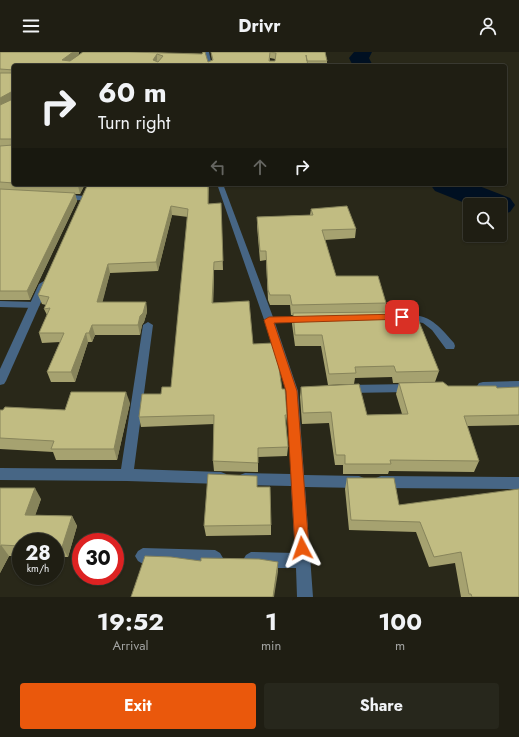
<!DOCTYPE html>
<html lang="en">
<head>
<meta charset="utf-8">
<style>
  :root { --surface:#1f1e13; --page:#27271c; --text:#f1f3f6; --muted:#a1a2a0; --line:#3c3c33; --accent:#ea580c }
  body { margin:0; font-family:Jost,sans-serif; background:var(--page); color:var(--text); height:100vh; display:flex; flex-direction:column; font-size:15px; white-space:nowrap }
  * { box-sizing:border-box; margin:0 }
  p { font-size:13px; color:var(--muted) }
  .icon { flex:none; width:22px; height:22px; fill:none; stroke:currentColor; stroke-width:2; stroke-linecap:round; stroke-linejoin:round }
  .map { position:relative; height:545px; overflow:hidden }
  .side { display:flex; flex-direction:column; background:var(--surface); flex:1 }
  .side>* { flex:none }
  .top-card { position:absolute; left:12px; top:12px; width:495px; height:122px; border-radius:4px; box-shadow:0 1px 3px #0004,0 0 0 1px var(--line); background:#1f1e13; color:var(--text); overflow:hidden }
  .buttons { position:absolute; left:463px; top:146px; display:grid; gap:8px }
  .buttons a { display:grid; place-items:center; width:44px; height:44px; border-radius:4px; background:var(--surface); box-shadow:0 1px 3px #0004,0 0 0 1px var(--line); font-size:20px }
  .speed { position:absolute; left:12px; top:481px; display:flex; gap:8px; font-size:20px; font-weight:700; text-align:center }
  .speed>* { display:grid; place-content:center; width:52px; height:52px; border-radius:50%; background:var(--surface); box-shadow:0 1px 3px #0004,0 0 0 1px var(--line); line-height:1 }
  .speed small { font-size:10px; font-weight:400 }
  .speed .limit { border:6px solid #d22; background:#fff; color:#111 }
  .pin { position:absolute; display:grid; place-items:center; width:34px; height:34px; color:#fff; margin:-17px; border-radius:8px; box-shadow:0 2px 6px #0006 }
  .me { position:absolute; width:44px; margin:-22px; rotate:356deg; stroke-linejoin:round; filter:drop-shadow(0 0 3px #0008) }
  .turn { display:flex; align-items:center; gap:14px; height:84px; padding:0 20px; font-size:18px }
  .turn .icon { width:52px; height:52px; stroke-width:2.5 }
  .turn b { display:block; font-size:28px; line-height:34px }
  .lanes { display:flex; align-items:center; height:38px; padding:0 20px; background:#0003; justify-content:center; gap:20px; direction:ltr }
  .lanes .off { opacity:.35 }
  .eta { display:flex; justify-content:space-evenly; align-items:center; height:68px; text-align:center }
  .eta b { font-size:24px; font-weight:700; line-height:28px }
  .primary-button { display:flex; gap:8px; margin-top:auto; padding:8px 20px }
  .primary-button a { flex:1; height:46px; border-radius:4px; background:var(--accent); color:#fff; font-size:16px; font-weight:700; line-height:46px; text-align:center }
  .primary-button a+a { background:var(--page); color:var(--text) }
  header { display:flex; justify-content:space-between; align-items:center; height:52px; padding:0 20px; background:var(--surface); font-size:18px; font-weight:700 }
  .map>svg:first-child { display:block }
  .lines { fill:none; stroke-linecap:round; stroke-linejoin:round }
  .river { fill:#001022; fill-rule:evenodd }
  .service { fill:#476685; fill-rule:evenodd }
  .minor { fill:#476685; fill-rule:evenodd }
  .wall { fill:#a6a270; fill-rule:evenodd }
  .shaded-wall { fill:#87845b }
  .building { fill:#c1bc82; stroke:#87845b; fill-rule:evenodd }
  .route { fill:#ea580c; stroke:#983908 }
</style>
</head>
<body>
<header><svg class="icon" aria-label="menu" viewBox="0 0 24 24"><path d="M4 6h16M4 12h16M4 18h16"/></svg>Drivr<svg class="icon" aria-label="person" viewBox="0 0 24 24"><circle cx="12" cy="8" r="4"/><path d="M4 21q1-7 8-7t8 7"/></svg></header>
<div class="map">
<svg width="519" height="545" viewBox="0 0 519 545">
  <rect width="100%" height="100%" fill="#292819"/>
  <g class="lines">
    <g class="river">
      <path d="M354 0H372L369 6 373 14H353L349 6Z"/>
      <path d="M430 132H474L510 146 515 153 510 160 500 163V153H470L435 139Z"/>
    </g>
    <path class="service" d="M0 249 35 250 40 253 35 256 0 255Z"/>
    <g class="minor">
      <path d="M205 0H209L212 14H208Z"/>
      <path d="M217 132H223L273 265H306L311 268 306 271H275L298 339 304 423 359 424 364 426 366 430 364 434 359 436 305 435 313 545H297L296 516H251L246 513 243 508 246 503 251 500 295 501 291 434 245 433 240 431 238 427 240 423 245 421 291 422 286 339 269 282Z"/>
      <path d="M59 142 84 144 88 146C82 150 64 148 58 144Z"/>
      <path d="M44 229 49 232 6 329 4 332 0 333V317L39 232Z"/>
      <path d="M404 262C431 263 437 272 454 291L455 294 454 297H446L432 278 423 271 401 267 399 265 401 263Z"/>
      <path d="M148 270 153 273 134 417 221 420 226 422 228 426 226 430 221 432 127 429 0 428V416L121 417 143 273Z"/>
      <path d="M519 329V337L483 338 479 337 477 334 479 331 483 330Z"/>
      <path d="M411 332 415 333 417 336 415 339 411 340 347 341 343 340 341 337 343 334 347 333Z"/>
      <path d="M381 424 519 425V437L381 436 376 434 374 430 376 426Z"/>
      <path d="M143 496 215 498 220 501 223 506 220 511 215 514 143 512 138 509 135 504 138 499Z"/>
    </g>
  </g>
  <g class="wall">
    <path d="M0 0 79 2 70 9 83 0H137H136L202 2 208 10 212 8 211 0H325L327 9V14H14V132H85L80 142H75L77 149 30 248H0ZM270 6 275 7V9H270Z"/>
    <path d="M88 132 209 152 221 160 223 218H214L213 251 253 292 282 337 287 363 286 372 288 395 287 404 258 405V420L214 419 213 409 214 372 141 375 139 365 161 342 171 335 188 165 172 163 158 219 110 221 102 250H146L147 260 144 270 142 273 140 283H95L92 290H88L75 330H51L47 320 60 290 42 291 39 281 47 263 44 257 46 253 42 252 38 243Z"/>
    <path d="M311 157 356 177 355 186 325 188 336 224 386 251 385 260 390 263 439 319 435 330 393 331 392 325 355 326 354 332 328 333 321 294H295L292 272 293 263H291L290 253H270L268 248 266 208 260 209 257 174V165L310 163Z"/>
    <path d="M399 331 448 334 497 336 519 335V373L467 374 479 409 474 420 389 419 388 422H343V413H335L329 371 302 372 300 345 301 335 367 363 402 362 396 342Z"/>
    <path d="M130 351 117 408H56L53 400 0 397V358H65Z"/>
    <path d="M257 424V435L271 473V483L206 484 204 474Z"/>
    <path d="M347 426 399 453 519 545H461L455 511 429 515 416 480 349 478 345 437Z"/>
    <path d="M0 436 41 447 35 463 72 464 77 474 68 505H55V490H21V504H9L0 521Z"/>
  </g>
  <g class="shaded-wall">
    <path d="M73 0H79V2L64 14 62 8Z"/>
    <path d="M157 2V8L153 14V8Z"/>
    <path d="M11 40 13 47 0 54V46Z"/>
    <path d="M79 132H85L80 142 78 134Z"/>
    <path d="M208 132H209L208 160Z"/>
    <path d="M75 141 77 149 30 248 27 239Z"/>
    <path d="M171 154 172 163 158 219 156 210Z"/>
    <path d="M214 210V218L213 260 212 251Z"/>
    <path d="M108 212 110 221 100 260 97 250Z"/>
    <path d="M146 250 147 260 144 270 142 273 140 283 138 273 140 264Z"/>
    <path d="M92 273 95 283 92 290 89 281Z"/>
    <path d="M86 281 88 290 75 330 71 320Z"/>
    <path d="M126 340 130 351 117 408 114 397Z"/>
    <path d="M35 436 41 447 32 473 25 463Z"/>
    <path d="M72 464 77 474 68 505 62 495Z"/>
    <path d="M1 493 9 504 0 521V496Z"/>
    <path d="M278 510V520L274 545H273Z"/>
  </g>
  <g class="building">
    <path d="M0 0H73L62 8 70 9 83 0H129L202 2 203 0H205L208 10 213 8 211 0H325L327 9H307L306 3 308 14H14V131L0 130V94L13 93 12 87H0V53L13 47V41L11 40 0 46V21H12L14 18 0 17ZM270 0 276 1 275 9H269ZM157 2 163 4 158 10 153 8Z"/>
    <path d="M35 132H79L78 134Z"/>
    <path d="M88 132H208V152L221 151 223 209 214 210 212 251 249 249 253 292 273 291 278 309 282 337H285L287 363H285L288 395 258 396V411L213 409 214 363 139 365 142 342H161L162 335H171L188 157 171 154 156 210 108 212 97 250H146L143 261 140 264 138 273H92L89 281H86L71 320H47L64 281H39L50 256 44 257 49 245 38 243Z"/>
    <path d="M0 137 75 141 27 239H0Z"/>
    <path d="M347 154 356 177 322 178 336 224H378L386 251 292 253 290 243H270L268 238 266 199H260L257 165 313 163 311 157Z"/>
    <path d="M389 260 390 263 416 262 439 319 396 320 394 314 355 315 356 321 329 322 322 283H295L293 261Z"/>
    <path d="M443 330 448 334H496L497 336 519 335V363L464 364 479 409 390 408 391 412H345V403H336L331 360 303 361 301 335 359 332 367 363 408 362 399 331Z"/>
    <path d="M71 340H126L114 397H51L54 389 0 386V358H3L5 355 65 358Z"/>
    <path d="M208 422 257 424V435H270L271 473 204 474Z"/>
    <path d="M347 426H394L399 453 519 437V545H472L471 542H469L461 500 434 505 420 470 351 468Z"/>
    <path d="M0 436H35L25 463 72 464 62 495H55V490H21V494L1 493 0 496Z"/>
    <path d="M145 504 171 505 201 509V506L259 507 278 510 273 545H131Z"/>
  </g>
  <path class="route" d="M402 262 405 263V267L274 271 297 339 309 496 307 500 302 502 297 500 295 496 286 339 264 268 269 265Z"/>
</svg>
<div class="buttons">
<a><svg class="icon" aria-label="search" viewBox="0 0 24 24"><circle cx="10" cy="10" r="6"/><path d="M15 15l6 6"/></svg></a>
</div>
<div class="speed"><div>28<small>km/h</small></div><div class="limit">30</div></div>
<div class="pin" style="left:402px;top:265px;background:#d93025"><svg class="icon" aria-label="arrive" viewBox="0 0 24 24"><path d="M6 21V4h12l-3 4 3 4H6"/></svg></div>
<svg class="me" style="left:302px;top:496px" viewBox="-20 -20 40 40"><path d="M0-17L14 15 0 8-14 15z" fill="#ea580c" stroke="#fff" stroke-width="4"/></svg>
<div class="top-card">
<div class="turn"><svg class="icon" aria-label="right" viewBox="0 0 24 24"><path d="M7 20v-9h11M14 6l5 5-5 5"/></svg><div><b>60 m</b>Turn right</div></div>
<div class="lanes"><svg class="icon off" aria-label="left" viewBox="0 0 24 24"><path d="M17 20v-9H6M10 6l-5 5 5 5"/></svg><svg class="icon off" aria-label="ahead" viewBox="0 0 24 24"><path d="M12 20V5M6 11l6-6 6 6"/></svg><svg class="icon" aria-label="right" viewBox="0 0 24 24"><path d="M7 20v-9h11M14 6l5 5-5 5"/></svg></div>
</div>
</div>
<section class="side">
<div class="eta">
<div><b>19:52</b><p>Arrival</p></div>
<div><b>1</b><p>min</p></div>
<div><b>100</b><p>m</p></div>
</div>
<div class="primary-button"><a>Exit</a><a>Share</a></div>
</section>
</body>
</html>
